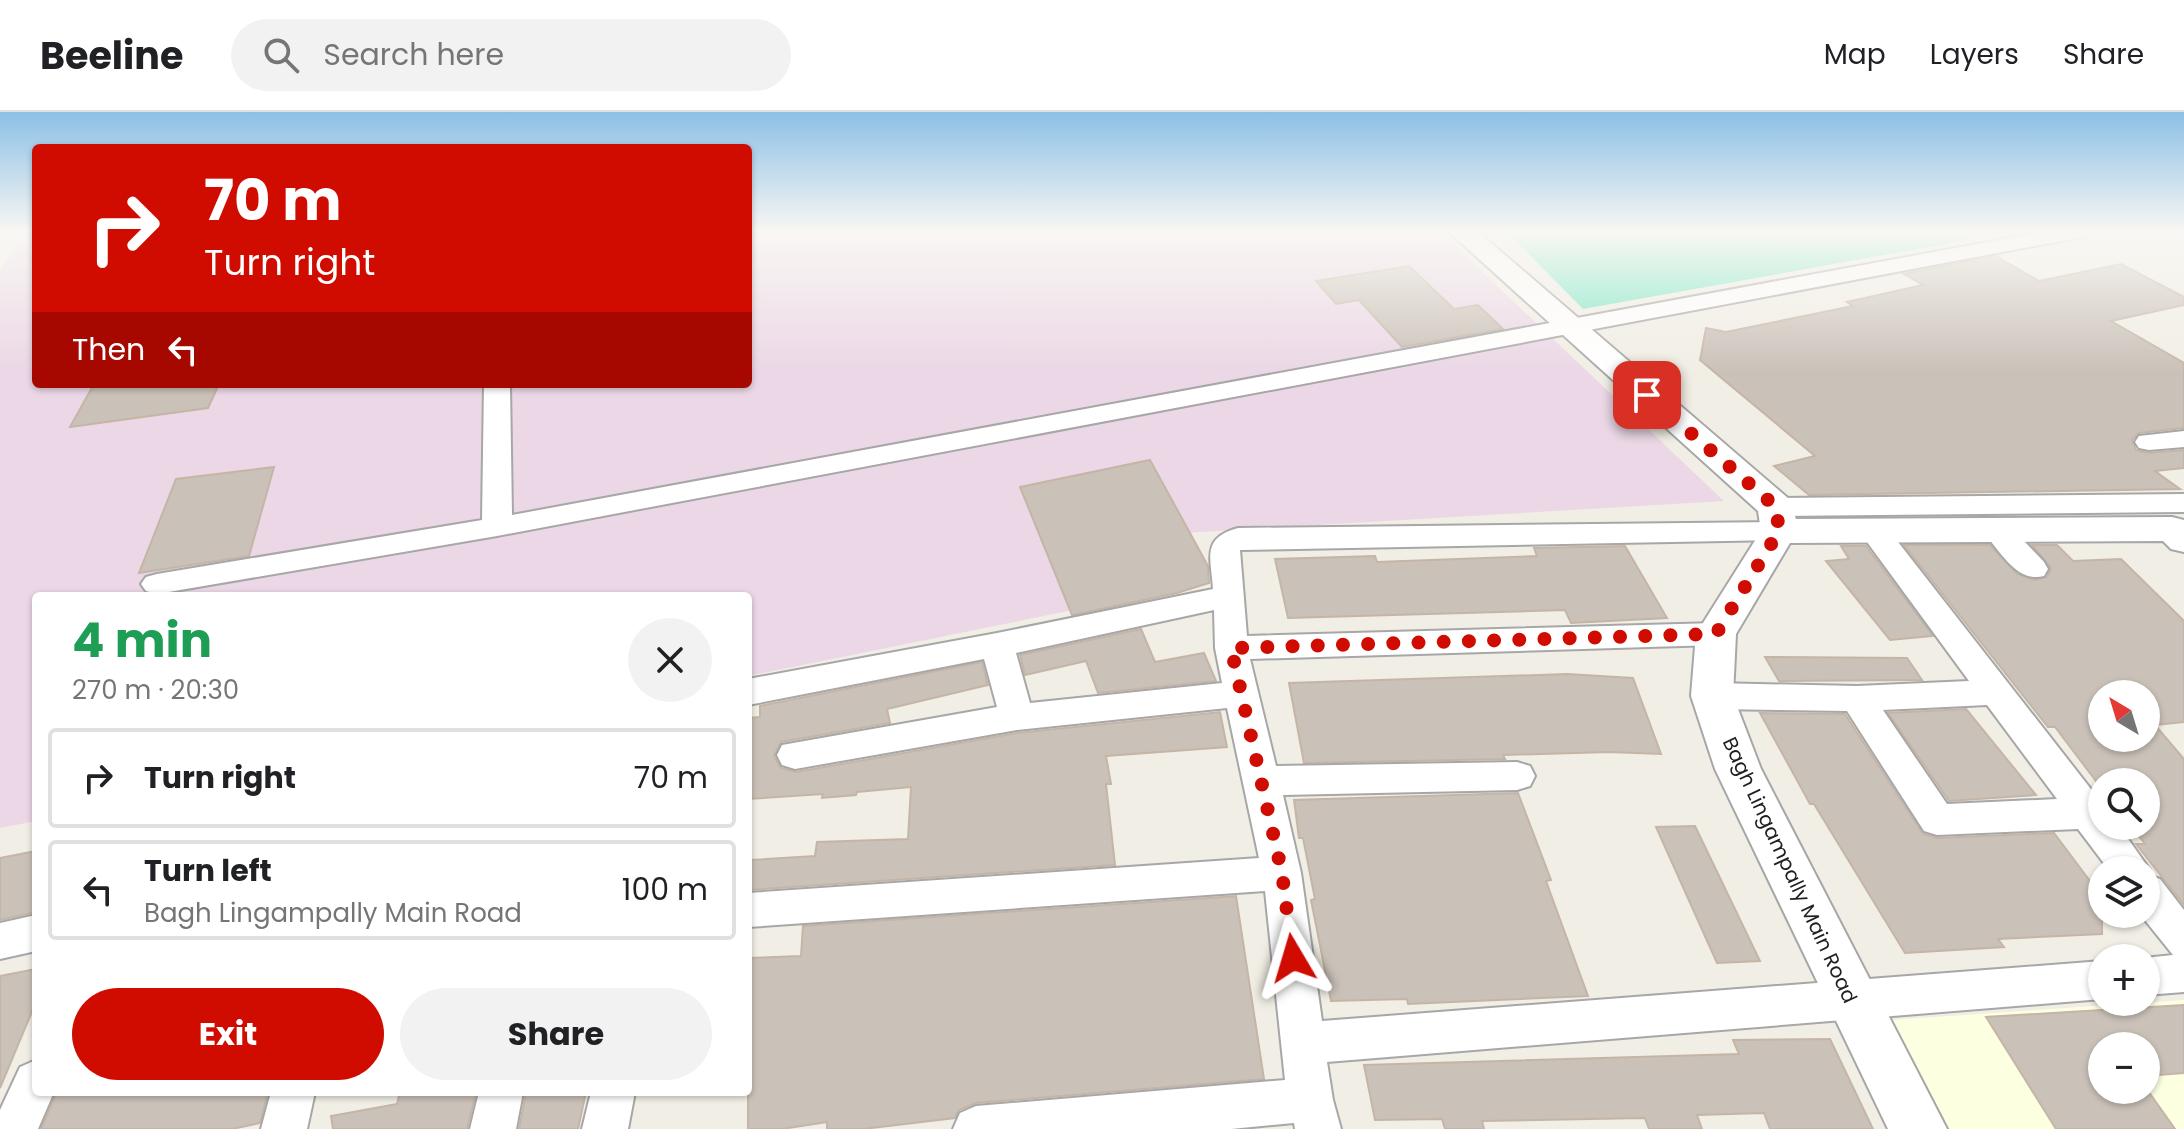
<!DOCTYPE html>
<html lang="en">
<head>
<meta charset="utf-8">
<style>
  :root { --surface:#fff; --page:#f2f2f2; --text:#202124; --muted:#757577; --line:#e0e0e0; --accent:#d00b00 }
  body { margin:0; font-family:Poppins,sans-serif; background:var(--page); color:var(--text); height:100vh; display:flex; flex-direction:column; font-size:30px; white-space:nowrap }
  * { box-sizing:border-box; margin:0 }
  p { font-size:26px; color:var(--muted) }
  .icon { flex:none; width:44px; height:44px; fill:none; stroke:currentColor; stroke-width:2; stroke-linecap:round; stroke-linejoin:round }
  .map { position:relative; flex:1; overflow:hidden }
  .panel { position:absolute; left:32px; top:480px; width:720px; height:504px; display:flex; flex-direction:column; background:var(--surface); border-radius:8px; box-shadow:0 2px 6px #0004 }
  .panel>* { flex:none }
  .hud { position:absolute; left:32px; top:32px; width:720px; height:244px; border-radius:8px; box-shadow:0 2px 6px #0004; background:#d00b00; color:#fff; overflow:hidden }
  .needle { width:52px; rotate:322deg }
  .buttons { position:absolute; left:2088px; top:568px; display:grid; gap:16px }
  .buttons a { display:grid; place-items:center; width:72px; height:72px; border-radius:50%; background:var(--surface); box-shadow:0 2px 6px #0004; font-size:40px }
  .pin { position:absolute; display:grid; place-items:center; width:68px; height:68px; color:#fff; margin:-34px; border-radius:16px; box-shadow:0 4px 12px #0006 }
  .me { position:absolute; width:88px; margin:-44px; rotate:353deg; stroke-linejoin:round; filter:drop-shadow(0 0 6px #0008) }
  .turn { display:flex; align-items:center; gap:28px; height:168px; padding:0 40px; font-size:36px }
  .turn .icon { width:104px; height:104px; stroke-width:2.5 }
  .turn b { display:block; font-size:56px; line-height:68px }
  .then { display:flex; align-items:center; height:76px; padding:0 40px; background:#0003; gap:16px; font-size:30px }
  .round { display:grid; place-items:center; flex:none; width:84px; height:84px; border-radius:42px; background:var(--page) }
  .summary { display:flex; align-items:center; justify-content:space-between; height:136px; padding:0 40px }
  h1 { font-size:48px; font-weight:700; line-height:60px; color:#1e9e55 }
  .action { display:flex; gap:16px; margin-top:auto; padding:16px 40px }
  .action a { flex:1; height:92px; border-radius:48px; background:var(--accent); color:#fff; font-size:32px; font-weight:700; line-height:92px; text-align:center }
  .action a+a { background:var(--page); color:var(--text) }
  ul { padding:0; list-style:none }
  li { display:flex; align-items:center; gap:24px; height:100px; margin:0 16px 12px; padding:0 24px; border:4px solid var(--line); border-radius:8px }
  li div { flex:1 }
  li b { display:block; font-size:30px }
  li em { font-style:normal }
  header { display:flex; align-items:center; gap:48px; box-sizing:border-box; height:112px; padding:0 40px; background:var(--surface); border-bottom:2px solid var(--line) }
  header strong { font-size:38px }
  nav { display:flex; gap:44px; margin-inline-start:auto; font-size:28px }
  .search { width:560px; height:72px; background:var(--page); display:flex; align-items:center; gap:20px; box-sizing:border-box; padding:0 28px; border-radius:44px; color:var(--muted); font-size:30px }
  .map>svg:first-child { display:block }
  .industrial { fill:#ebd7e6 }
  .education { fill:#fdffe1; fill-rule:evenodd }
  .pitch { fill:#7ce7c4 }
  .building { fill:#cac1b8; stroke:#c5b5a6; stroke-width:2; fill-rule:evenodd }
  .lines { fill:none; stroke-linecap:round; stroke-linejoin:round }
  .minor-casing { stroke:#a7a7a7; stroke-width:4 }
  .tertiary-casing { stroke:#a7a7a7; stroke-width:4 }
  .minor { fill:#fff; fill-rule:evenodd }
  .tertiary { fill:#fff; fill-rule:evenodd }
  .route { stroke:#d00b00; stroke-width:14; stroke-dasharray:0 25.2 }
  .labels { text-anchor:middle; stroke-width:8; stroke-linejoin:round; paint-order:stroke }
  .street-label { font-size:20px; fill:#202020; stroke:#fff }
</style>
</head>
<body>
<header>
<strong>Beeline</strong>
<div class="search"><svg class="icon" aria-label="search" viewBox="0 0 24 24"><circle cx="10" cy="10" r="6"/><path d="M15 15l6 6"/></svg>Search here</div>
<nav><a>Map</a><a>Layers</a><a>Share</a></nav>
</header>
<div class="map">
<svg width="2184" height="1017" viewBox="0 0 2184 1017">
  <rect width="100%" height="100%" fill="#f1eee5"/>
  <path class="industrial" d="M27 119H36V272H748V119H1439L1724 389 1183 421 1186 475 748 564V484H36V709L0 716V159Z"/>
  <path class="education" d="M2184 888V1017H1934L1876 909ZM2102 934H2146V978H2102Z"/>
  <path class="pitch" d="M1506 119H1952L1968 128 1583 197Z"/>
  <g class="building">
    <path d="M1996 144 2039 169 2121 152 2184 185V193L2111 209 2184 251V316L2139 321 2132 328 2136 338 2148 341 2184 338V356L2155 359 2180 377 1809 383 1774 354 1815 344 1700 248 1706 216 1726 220 1853 194 1847 190 1923 173 1904 162Z"/>
    <path d="M1409 154 1454 197 1478 193 1503 217 1402 235 1359 188 1336 192 1316 169Z"/>
    <path d="M94 272H219L208 296 70 315Z"/>
    <path d="M1150 348 1208 454 1209 471 1177 481 1072 503 1020 375Z"/>
    <path d="M274 355 249 444 139 461 176 367Z"/>
    <path d="M1904 433H1990L2017 462 2035 468 2047 465 2051 456 2032 433H2057L2073 449 2121 447 2184 509V610L2155 613 2184 647V793L2136 732H2145L2131 714H2146V670H2102V677L2055 615H2048ZM2102 582H2146V626H2102Z"/>
    <path d="M1625 434 1667 506 1571 511 1565 498 1288 506 1275 447 1375 444 1377 450 1537 444 1534 436Z"/>
    <path d="M1841 434H1866L1933 524 1890 528 1826 449 1849 447Z"/>
    <path d="M1141 517 1155 550 1204 541 1216 569 1098 581 1086 549 1025 563 1020 543Z"/>
    <path d="M1765 545 1907 546 1922 568 1779 569Z"/>
    <path d="M982 550 988 573 887 597 890 611 781 630 774 644 781 656 796 660 1017 621 1220 600 1227 635 1106 644 1111 672H1106L1115 753 748 778 751 748 815 744 817 730 908 727 911 675 857 680 856 683 822 686 823 682 748 687V606L760 605V594Z"/>
    <path d="M1567 562 1633 566 1661 642 1609 640 1503 643 1505 647 1304 651 1289 571Z"/>
    <path d="M1966 597 2036 683 1949 689 1888 601Z"/>
    <path d="M1760 601 1845 602 1923 722 1937 726 2054 721 2102 785V822L1998 827 2004 835 1905 841 1814 692H1810Z"/>
    <path d="M1518 681 1551 768 1546 769 1588 884 1408 892 1407 887 1331 889 1311 788 1315 787 1303 726H1299L1294 688Z"/>
    <path d="M1695 714 1760 849 1717 851 1656 715Z"/>
    <path d="M36 739V800L0 808V746Z"/>
    <path d="M1236 784 1264 967 976 991 959 998 955 1006 863 1017H827V1010L782 1017H748V846L801 844 803 814Z"/>
    <path d="M36 857V890L0 976V864Z"/>
    <path d="M2184 893V961L2146 964V934H2102V978L2146 976 2175 1017H2056L1986 905Z"/>
    <path d="M1830 927 1873 1017H1770L1764 1001 1697 1003 1702 1017H1649L1645 1006 1482 1009 1484 1017H1445L1442 1007 1375 1008 1364 953 1739 942 1733 928Z"/>
    <path d="M57 980H268L260 1011 232 1017H41Z"/>
    <path d="M400 980H476L467 1017H333L331 1004 397 992Z"/>
    <path d="M586 980 578 1017H519L526 981Z"/>
  </g>
  <g class="lines">
    <g class="minor-casing">
      <g id="minor">
        <path d="M2047 119H2093L2082 125 497 424 157 482 146 479 141 472 146 465 157 462 482 408 484 272H510L512 403Z"/>
        <path d="M2184 319V335L2149 338 2139 336 2135 330 2139 324Z"/>
        <path d="M2184 382V400L1776 404 1766 401 1762 395 1766 389 1776 386Z"/>
        <path d="M1997 409 2007 411 2044 450 2048 457 2044 464C2018 471 2002 442 1987 425L1982 418 1987 411Z"/>
        <path d="M1779 410 1789 412 1794 419 1789 426 1779 428 1240 438 1247 524 1716 511 1727 514 1732 522 1727 530 1716 533 1250 547 1276 654 1517 650 1530 654 1535 664 1530 674 1517 678 1283 683 1301 761 1322 909 2102 849V887L1327 950 1333 988 1341 1017H1295L1294 1011 1231 1017H953L960 1001 976 994 1285 968 1265 779 748 815V781L1259 746 1227 596 1017 618 795 657 782 653 777 643 782 633 997 595 984 547 748 593V567L997 521 1213 477C1211 446 1201 426 1238 416ZM1214 498 1215 536 1222 571 1030 591 1016 541Z"/>
        <path d="M1874 410 1884 412 2101 690 2102 714H2119L2150 758 2148 763 2160 767 2184 798V880L2146 883 2144 846 2173 843 2140 802H2146V758H2109L2078 717 1937 723 1924 719 1847 599 1712 597 1700 593 1695 584 1700 575 1712 571 1857 574 1969 569 1859 419 1864 412ZM1987 593 2057 687 1947 692 1883 598Z"/>
        <path d="M36 803V839L0 847V811Z"/>
        <path d="M36 948V980H54L38 1017H0V998L20 955Z"/>
        <path d="M271 980H315L307 1017H261Z"/>
        <path d="M479 980H523L516 1017H470Z"/>
        <path d="M591 980H635L628 1017H582Z"/>
      </g>
    </g>
    <g class="tertiary-casing">
      <path id="tertiary" d="M1448 119H1477L1789 387 1796 407 2172 405 2184 408V440L2171 437 2163 429 1790 431 1736 522 1733 584 1761 657 1947 1017H1888L1715 657 1691 584 1696 522 1761 419 1758 399Z"/>
    </g>
    <use href="#minor" class="minor"/>
    <use href="#tertiary" class="tertiary"/>
  </g>
  <linearGradient id="sky" x2="0" y2="1"><stop stop-color="#8cc0e6"/><stop offset="0.46" stop-color="#f9f7f3"/><stop offset="1" stop-color="#f9f7f3" stop-opacity="0"/></linearGradient>
  <rect width="2184" height="261" fill="url(#sky)"/>
  <g class="lines">
    <path class="route" d="M1293 846 1282 761 1231 536 1716 522 1779 419 1776 395 1647 283"/>
  </g>
  <g class="labels">
    <g class="street-label">
      <text transform="translate(1790 758) rotate(65)" y="7">Bagh Lingampally Main Road</text>
    </g>
  </g>
</svg>
<div class="buttons">
<a><svg class="needle" viewBox="-14 -14 28 28"><path d="M0-13l5 13h-10z" fill="#e53935"/><path d="M0 13l5-13h-10z" fill="#757577"/></svg></a>
<a><svg class="icon" aria-label="search" viewBox="0 0 24 24"><circle cx="10" cy="10" r="6"/><path d="M15 15l6 6"/></svg></a>
<a><svg class="icon" aria-label="layers" viewBox="0 0 24 24"><path d="M12 4l9 5-9 5-9-5zM3 14l9 5 9-5"/></svg></a>
<a>+</a>
<a>−</a>
</div>
<div class="pin" style="left:1647px;top:283px;background:#d93025"><svg class="icon" aria-label="arrive" viewBox="0 0 24 24"><path d="M6 21V4h12l-3 4 3 4H6"/></svg></div>
<svg class="me" style="left:1293px;top:846px" viewBox="-20 -20 40 40"><path d="M0-17L14 15 0 8-14 15z" fill="#d00b00" stroke="#fff" stroke-width="4"/></svg>
<div class="hud">
<div class="turn"><svg class="icon" aria-label="right" viewBox="0 0 24 24"><path d="M7 20v-9h11M14 6l5 5-5 5"/></svg><div><b>70 m</b>Turn right</div></div>
<div class="then">Then<svg class="icon" aria-label="left" viewBox="0 0 24 24"><path d="M17 20v-9H6M10 6l-5 5 5 5"/></svg></div>
</div>
<section class="panel">
<div class="summary"><div><h1>4 min</h1><p>270 m · 20:30</p></div><a class="round"><svg class="icon" aria-label="close" viewBox="0 0 24 24"><path d="M6 6l12 12M18 6L6 18"/></svg></a></div>
<ul>
<li><svg class="icon" aria-label="right" viewBox="0 0 24 24"><path d="M7 20v-9h11M14 6l5 5-5 5"/></svg><div><b>Turn right</b></div><em>70 m</em></li>
<li><svg class="icon" aria-label="left" viewBox="0 0 24 24"><path d="M17 20v-9H6M10 6l-5 5 5 5"/></svg><div><b>Turn left</b><p>Bagh Lingampally Main Road</p></div><em>100 m</em></li>
</ul>
<div class="action"><a>Exit</a><a>Share</a></div>
</section>
</div>
</body>
</html>
